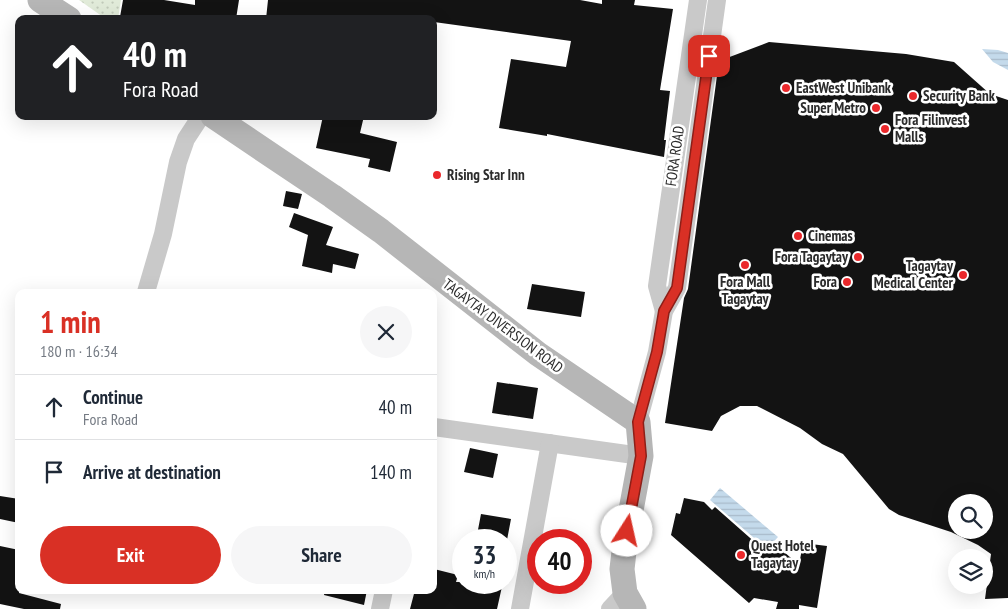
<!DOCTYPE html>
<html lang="en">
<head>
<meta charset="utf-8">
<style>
  :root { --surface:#fff; --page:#f6f6f7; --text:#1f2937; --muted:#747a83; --line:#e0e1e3; --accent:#d93025 }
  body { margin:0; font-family:"PT Sans Narrow",sans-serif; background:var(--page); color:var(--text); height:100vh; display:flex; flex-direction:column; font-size:19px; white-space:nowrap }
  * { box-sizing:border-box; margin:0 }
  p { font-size:16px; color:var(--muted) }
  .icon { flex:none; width:28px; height:28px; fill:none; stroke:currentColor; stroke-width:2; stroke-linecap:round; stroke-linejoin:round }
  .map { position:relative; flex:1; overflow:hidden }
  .side { position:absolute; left:15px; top:289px; width:422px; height:305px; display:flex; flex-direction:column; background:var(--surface); border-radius:10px; box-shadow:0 5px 20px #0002 }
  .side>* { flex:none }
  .guide { position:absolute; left:15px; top:15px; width:422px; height:105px; border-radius:10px; box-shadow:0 5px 20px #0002; background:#202124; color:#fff; overflow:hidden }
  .tools { position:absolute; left:948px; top:494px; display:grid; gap:10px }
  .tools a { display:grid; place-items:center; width:45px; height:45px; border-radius:50%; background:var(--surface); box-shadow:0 5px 20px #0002; font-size:25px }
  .speed { position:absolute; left:452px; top:529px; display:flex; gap:10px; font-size:25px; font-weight:700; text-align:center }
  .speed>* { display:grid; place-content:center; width:65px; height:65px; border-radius:50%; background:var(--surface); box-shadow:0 5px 20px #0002; line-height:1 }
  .speed small { font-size:12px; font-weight:400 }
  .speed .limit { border:8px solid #d22; background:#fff; color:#111 }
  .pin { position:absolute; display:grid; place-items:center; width:42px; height:42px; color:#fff; margin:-21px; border-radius:10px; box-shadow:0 2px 8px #0006 }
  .me { position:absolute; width:55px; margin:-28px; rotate:10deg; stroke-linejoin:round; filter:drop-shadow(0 0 4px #0008) }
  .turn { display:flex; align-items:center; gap:18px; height:105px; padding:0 25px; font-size:22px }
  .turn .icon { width:65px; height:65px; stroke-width:2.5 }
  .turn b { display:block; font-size:35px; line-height:42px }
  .round { display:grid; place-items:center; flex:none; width:52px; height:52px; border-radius:26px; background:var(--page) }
  .headline { display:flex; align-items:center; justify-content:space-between; height:85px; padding:0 25px }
  h1 { font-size:30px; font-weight:800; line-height:38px; color:var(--accent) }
  .primary-button { display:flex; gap:10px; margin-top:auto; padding:10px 25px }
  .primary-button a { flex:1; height:58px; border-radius:30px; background:var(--accent); color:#fff; font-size:20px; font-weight:800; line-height:58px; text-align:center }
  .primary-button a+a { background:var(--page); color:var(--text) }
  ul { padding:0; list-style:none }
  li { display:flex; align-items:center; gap:15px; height:65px; padding:0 25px; border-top:1px solid var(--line) }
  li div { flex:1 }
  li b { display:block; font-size:19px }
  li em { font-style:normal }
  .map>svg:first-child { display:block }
  .park { fill:url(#park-dots) }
  .water { fill:url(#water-rules) }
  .building { fill:#131313; fill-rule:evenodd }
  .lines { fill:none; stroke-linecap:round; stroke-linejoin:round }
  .street { stroke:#c9c9c9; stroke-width:18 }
  .secondary { stroke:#b6b6b6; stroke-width:25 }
  .route-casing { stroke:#8d1f18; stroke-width:12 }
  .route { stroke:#d93025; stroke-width:9 }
  .poi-dot { fill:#ea282b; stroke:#fff; stroke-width:2 }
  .labels { text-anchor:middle; stroke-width:5; stroke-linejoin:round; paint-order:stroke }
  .poi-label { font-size:15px; font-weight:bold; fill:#2c2c2c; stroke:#fff; text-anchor:start }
  .street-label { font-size:15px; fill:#2c2c2c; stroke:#fff }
</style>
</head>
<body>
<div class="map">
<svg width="1008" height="609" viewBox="0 0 1008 609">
  <defs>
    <pattern id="park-dots" width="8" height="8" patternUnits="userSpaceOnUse" patternTransform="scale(1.25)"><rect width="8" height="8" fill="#e1ebd9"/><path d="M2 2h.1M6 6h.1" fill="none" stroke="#c1caba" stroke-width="1.8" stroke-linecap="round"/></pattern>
    <pattern id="water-rules" width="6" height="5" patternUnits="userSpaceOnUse" patternTransform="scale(1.25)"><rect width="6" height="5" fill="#c4daeb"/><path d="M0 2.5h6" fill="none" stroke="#a9bbca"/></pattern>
  </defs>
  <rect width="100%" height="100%" fill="#fff"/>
  <path class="park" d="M79 0H121L118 19H106Z"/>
  <g class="water">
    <path d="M982 49 998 50 1008 53V70L993 62Z"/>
    <path d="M720 488 778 537 767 549 710 500Z"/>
  </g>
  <g class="building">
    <path d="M123 0H164L195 5V0H239L236 19H132L120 17Z"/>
    <path d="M268 0H580L602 4V0H635L634 5 673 9 660 90 670 91 664 140H666L664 157 547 134V136L499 128 511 59 566 67 571 41 434 22V19H266Z"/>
    <path d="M769 42 906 54 954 62 990 94 1008 100V598L985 599 991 554 978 545 951 532 899 515 889 509 843 454 822 444 800 428 757 406H740L721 416 712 431 665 423 684 298 688 289 719 61ZM956 502H984V530H956Z"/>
    <path d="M323 116H364L360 133 397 142 390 172 368 167 370 159 316 148Z"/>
    <path d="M286 191 302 194 298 209 283 206Z"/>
    <path d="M294 213 333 227 326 245 359 254 355 269 333 264 332 273 302 266 308 235 289 227Z"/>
    <path d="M532 284 585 292 581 317 527 309Z"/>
    <path d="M497 382 538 388 533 419 492 413Z"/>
    <path d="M470 448 498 454 493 478 464 472Z"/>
    <path d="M0 496 19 499V523L0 519Z"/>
    <path d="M684 498 704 502 712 510 715 507 767 553 775 544 799 565 803 543 827 546 817 608 799 605V609H776L778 602 754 598 749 603 671 535 676 513 680 514Z"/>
    <path d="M481 514 511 519 507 540H488L489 537 477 535Z"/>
    <path d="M0 546 19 550V593L61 604 60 609H24L0 604Z"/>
    <path d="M434 569 458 575 456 582H503L497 609H410L415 590H434Z"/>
    <path d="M325 590H367L364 605 324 595Z"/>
  </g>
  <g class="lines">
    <g class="street">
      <path d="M146 292 163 234 178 162 186 139 201 116"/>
      <path d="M664 311 657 286 698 0"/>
      <path d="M638 422 657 352 664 311 677 288 717 0"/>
      <path d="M434 427 641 456"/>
      <path d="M380 609 384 590"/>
      <path d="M520 609 550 443"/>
      <path d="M610 609 625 593"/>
    </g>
    <g class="secondary">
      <path d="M40 0 69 19"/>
      <path d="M213 116 332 196 381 231 538 354 638 422 641 456 625 543 622 569 625 593 634 609"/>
    </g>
  </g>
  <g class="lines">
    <g class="route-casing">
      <path id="route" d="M627 531 641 456 638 422 657 352 664 311 677 288 709 56"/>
    </g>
    <use href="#route" class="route"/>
  </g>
  <g class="poi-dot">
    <circle cx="786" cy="88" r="5"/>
    <circle cx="913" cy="96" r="5"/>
    <circle cx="876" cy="108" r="5"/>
    <circle cx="885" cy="129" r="5"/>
    <circle cx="437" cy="175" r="5"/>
    <circle cx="798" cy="236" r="5"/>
    <circle cx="858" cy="257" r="5"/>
    <circle cx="745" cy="265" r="5"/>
    <circle cx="963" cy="275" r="5"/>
    <circle cx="847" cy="282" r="5"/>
    <circle cx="741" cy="555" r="5"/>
  </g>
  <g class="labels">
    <g class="poi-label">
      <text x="796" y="93">EastWest Unibank</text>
      <text x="923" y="101">Security Bank</text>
      <text x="866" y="113" text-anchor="end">Super Metro</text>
      <text x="895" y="125">Fora Filinvest<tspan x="895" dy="17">Malls</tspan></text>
      <text x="447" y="180">Rising Star Inn</text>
      <text x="808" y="241">Cinemas</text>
      <text x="848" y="262" text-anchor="end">Fora Tagaytay</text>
      <text x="953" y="271" text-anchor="end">Tagaytay<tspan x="953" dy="17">Medical Center</tspan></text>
      <text x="745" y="287" text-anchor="middle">Fora Mall<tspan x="745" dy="17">Tagaytay</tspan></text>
      <text x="837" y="287" text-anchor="end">Fora</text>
      <text x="751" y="551">Quest Hotel<tspan x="751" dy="17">Tagaytay</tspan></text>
    </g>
    <g class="street-label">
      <text transform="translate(675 156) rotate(-82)" y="5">FORA ROAD</text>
      <text transform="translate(503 326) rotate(37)" y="5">TAGAYTAY DIVERSION ROAD</text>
    </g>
  </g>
</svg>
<div class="tools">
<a><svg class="icon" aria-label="search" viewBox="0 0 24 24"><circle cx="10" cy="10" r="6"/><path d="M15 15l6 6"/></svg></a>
<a><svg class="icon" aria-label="layers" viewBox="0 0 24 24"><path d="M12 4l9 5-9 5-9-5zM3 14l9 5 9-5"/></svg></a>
</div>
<div class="speed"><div>33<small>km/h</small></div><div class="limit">40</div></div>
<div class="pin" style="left:709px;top:56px;background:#d93025"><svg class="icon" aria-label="arrive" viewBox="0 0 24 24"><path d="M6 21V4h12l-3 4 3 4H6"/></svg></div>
<svg class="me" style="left:627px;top:531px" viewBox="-20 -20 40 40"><circle r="19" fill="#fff"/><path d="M0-13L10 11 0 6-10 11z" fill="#d93025"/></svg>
<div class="guide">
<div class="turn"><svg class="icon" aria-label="ahead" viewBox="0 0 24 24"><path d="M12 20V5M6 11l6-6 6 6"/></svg><div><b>40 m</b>Fora Road</div></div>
</div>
<section class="side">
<div class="headline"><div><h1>1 min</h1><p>180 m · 16:34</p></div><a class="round"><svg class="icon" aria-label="close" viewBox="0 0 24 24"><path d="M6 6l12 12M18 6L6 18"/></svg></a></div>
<ul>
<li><svg class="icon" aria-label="ahead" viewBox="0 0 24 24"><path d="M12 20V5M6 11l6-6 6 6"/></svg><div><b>Continue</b><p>Fora Road</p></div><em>40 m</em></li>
<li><svg class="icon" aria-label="arrive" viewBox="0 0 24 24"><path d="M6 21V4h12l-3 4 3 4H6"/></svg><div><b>Arrive at destination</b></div><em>140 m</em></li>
</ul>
<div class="primary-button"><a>Exit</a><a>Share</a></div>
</section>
</div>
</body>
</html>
